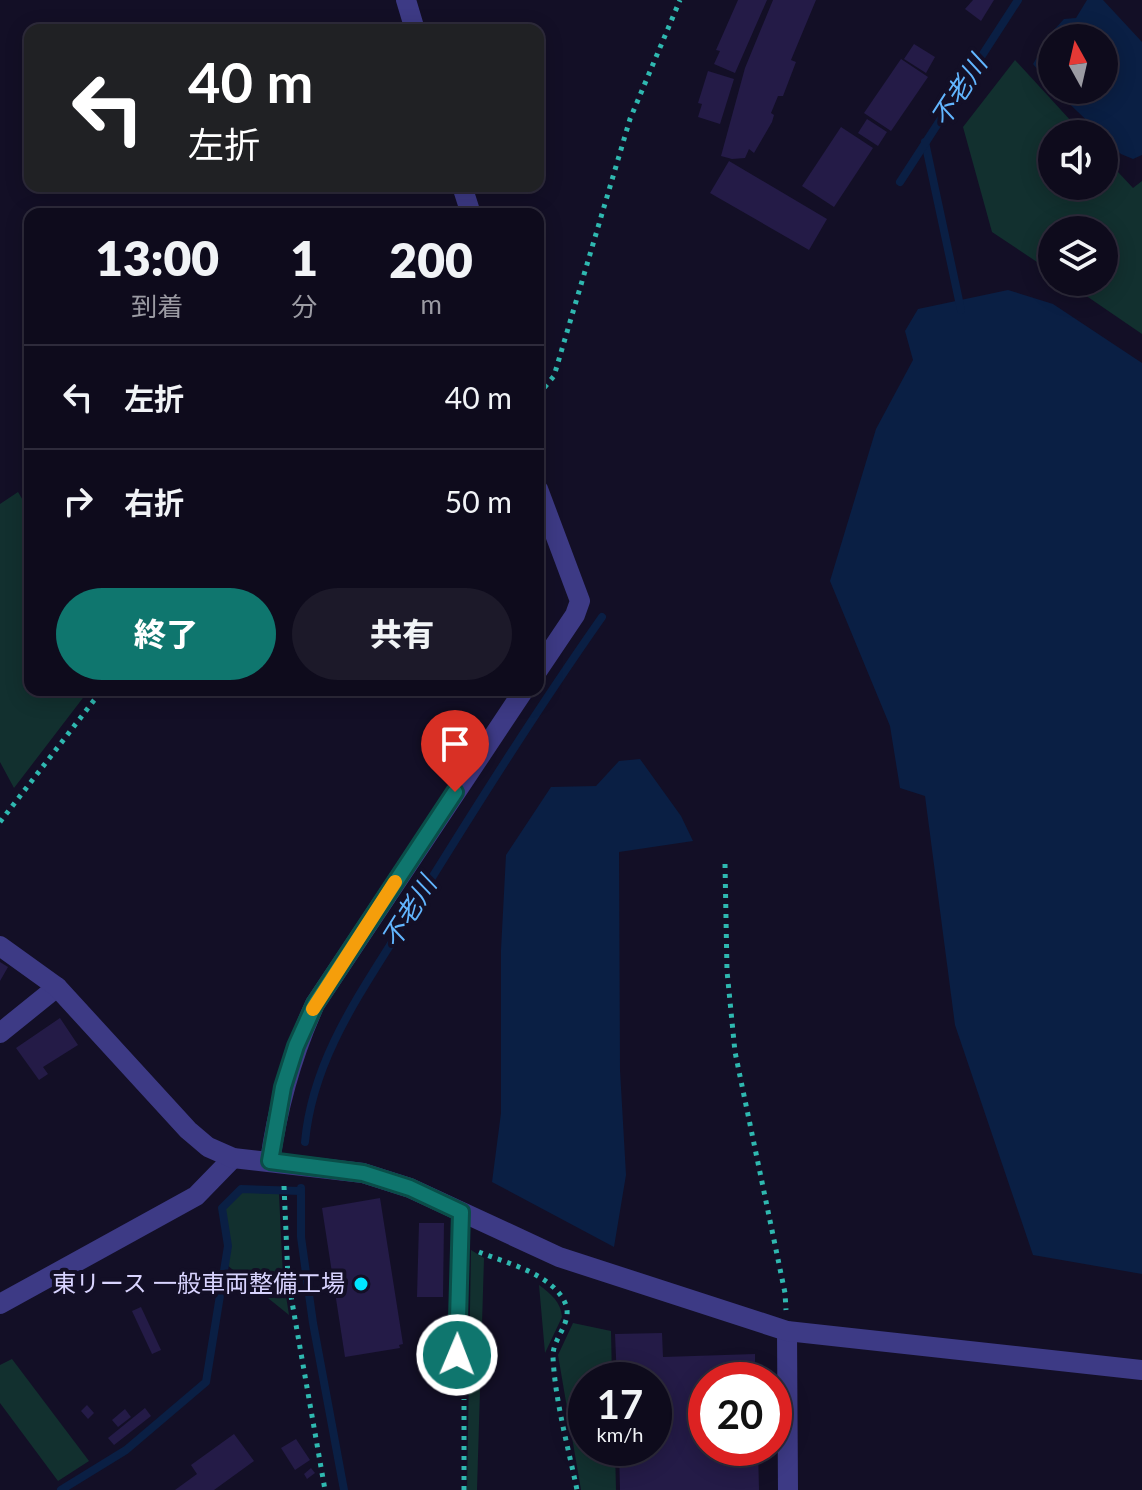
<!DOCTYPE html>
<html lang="ja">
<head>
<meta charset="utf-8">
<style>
  :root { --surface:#0e0b1c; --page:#1c1929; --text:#f1f3f6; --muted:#9b9ba3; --line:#2e2b3b; --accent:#0f766e }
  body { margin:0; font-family:Lato,"Noto Sans JP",sans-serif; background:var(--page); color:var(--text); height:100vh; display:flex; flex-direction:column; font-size:30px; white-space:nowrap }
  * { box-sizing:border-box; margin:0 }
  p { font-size:26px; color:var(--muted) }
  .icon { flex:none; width:44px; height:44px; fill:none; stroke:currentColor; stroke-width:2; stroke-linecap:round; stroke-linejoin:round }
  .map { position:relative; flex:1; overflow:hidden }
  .drawer { position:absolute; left:24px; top:208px; width:520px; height:488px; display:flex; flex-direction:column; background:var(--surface); border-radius:16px; box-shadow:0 4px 20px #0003,0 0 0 2px var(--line) }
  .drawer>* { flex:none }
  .hud { position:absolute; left:24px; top:24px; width:520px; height:168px; border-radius:16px; box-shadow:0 4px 20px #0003,0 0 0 2px var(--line); background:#202124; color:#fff; overflow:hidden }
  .needle { width:52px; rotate:352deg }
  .fabs { position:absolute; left:1038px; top:24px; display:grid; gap:16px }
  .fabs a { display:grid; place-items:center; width:80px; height:80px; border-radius:50%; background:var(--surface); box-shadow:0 4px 20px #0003,0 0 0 2px var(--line); font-size:40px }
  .speed { position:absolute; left:568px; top:1362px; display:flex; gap:16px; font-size:40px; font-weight:700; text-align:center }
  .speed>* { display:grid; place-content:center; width:104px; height:104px; border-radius:50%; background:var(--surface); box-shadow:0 4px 20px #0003,0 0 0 2px var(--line); line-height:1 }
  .speed small { font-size:20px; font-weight:400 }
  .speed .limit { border:12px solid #d22; background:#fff; color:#111 }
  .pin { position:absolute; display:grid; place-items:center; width:68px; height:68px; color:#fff; margin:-82px -34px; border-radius:50% 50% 50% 0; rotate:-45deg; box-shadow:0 0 8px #0007 }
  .pin .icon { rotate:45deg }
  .me { position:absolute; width:88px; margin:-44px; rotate:1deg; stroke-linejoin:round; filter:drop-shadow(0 0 6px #0008) }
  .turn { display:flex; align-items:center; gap:28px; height:168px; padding:0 32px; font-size:36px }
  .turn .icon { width:104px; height:104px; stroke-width:2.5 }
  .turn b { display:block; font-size:56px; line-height:68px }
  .eta { display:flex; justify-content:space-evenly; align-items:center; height:136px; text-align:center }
  .eta b { font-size:48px; font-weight:800; line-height:56px }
  .cta { display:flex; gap:16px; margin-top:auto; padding:16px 32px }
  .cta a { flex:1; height:92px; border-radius:48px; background:var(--accent); color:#fff; font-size:32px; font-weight:800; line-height:92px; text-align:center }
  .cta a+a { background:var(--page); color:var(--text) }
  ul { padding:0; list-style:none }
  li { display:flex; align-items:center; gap:24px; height:104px; padding:0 32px; border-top:2px solid var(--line) }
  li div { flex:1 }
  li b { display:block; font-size:30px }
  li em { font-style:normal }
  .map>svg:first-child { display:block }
  .green { fill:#12302f }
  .water { fill:#0a1f44 }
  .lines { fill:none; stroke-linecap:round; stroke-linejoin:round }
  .stream { stroke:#0a1f44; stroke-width:8 }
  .building { fill:#241b47 }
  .path { stroke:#2fb8b0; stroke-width:5; stroke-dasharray:4 6; stroke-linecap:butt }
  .service { stroke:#3d3a85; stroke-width:14 }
  .minor { stroke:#3d3a85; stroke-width:20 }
  .tertiary { stroke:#3d3a85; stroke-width:20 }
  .route-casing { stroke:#0a4d48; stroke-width:20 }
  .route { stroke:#0f766e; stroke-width:14 }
  .slow { stroke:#f59e0b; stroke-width:14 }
  .poi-dot { fill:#00e5ff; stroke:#130f26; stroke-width:3 }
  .labels { text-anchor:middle; stroke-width:8; stroke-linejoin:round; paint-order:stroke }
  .poi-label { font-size:24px; fill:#d9d4ff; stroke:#130f26; text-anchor:end }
  .water-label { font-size:26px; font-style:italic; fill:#62b6ff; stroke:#130f26 }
</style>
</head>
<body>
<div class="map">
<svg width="1142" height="1490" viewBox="0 0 1142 1490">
  <rect width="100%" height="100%" fill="#130f26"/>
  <g class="green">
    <path d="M1015 60 1083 134H1052V186H1104V157L1133 188 1142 181V334L1066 282H1104V230H1052V272L992 232 963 127Z"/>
    <path d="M18 492 30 512V690H89L14 788 0 762V504Z"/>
    <path d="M242 1192 279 1194 283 1277 289 1315 227 1265 230 1246 225 1208Z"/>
    <path d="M471 1250 484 1258 477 1490H467Z"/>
    <path d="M539 1285C551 1294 561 1302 562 1317L545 1353Z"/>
    <path d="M573 1323 611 1331 612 1380H586V1448H615L616 1490H581L558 1355Z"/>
    <path d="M12 1359 89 1461 58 1481 0 1403V1365Z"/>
  </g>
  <g class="water">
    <path d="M1087 0H1103L1142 42V155L1133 159 1121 154 1104 138V134H1101L1055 90H1104V38H1052V86L1033 64 1053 31 1064 19 1076 18Z"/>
    <path d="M1008 290 1053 304 1142 363V1274L1033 1255 955 1025 925 796 900 788 890 726 830 581 876 429 913 360 905 331 918 309Z"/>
    <path d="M640 759 681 816 693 841 619 852 620 1070 626 1175 614 1247 492 1182 501 1113V950L506 855 551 787 596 786 619 761Z"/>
  </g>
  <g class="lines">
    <g class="stream">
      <path d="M925 142 961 310"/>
      <path d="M900 182 1018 0"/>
      <path d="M305 1142C313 1054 366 986 410 913 472 813 534 714 602 617"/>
      <path d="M301 1188V1237L313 1323 344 1490"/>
      <path d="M61 1490 126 1450 206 1382 228 1246 222 1208 241 1189 301 1191"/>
    </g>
  </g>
  <g class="building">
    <path d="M738 0H767L735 73 714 64 720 51 716 50Z"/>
    <path d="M773 0H816L791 60 796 62 783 96H778L771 113 774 115 772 122 754 153 749 149 745 158 732 159 721 156 745 68Z"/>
    <path d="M973 0H994L981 21 965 9Z"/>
    <path d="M914 44 935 57 926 73 904 59Z"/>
    <path d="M901 59 928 77 891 131 864 113Z"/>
    <path d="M708 71 734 79 720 124 698 117 702 104 698 103Z"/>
    <path d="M867 119 887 132 878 146 858 133Z"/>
    <path d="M841 127 873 148 834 207 802 186Z"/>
    <path d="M729 161 827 219 809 250 710 193Z"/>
    <path d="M0 962 8 967 0 981Z"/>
    <path d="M60 1018 78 1045 43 1067 48 1074 39 1080 16 1048Z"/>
    <path d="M380 1198 403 1344 399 1345 400 1348 345 1357 322 1208Z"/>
    <path d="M419 1223H444L443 1297H417Z"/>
    <path d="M141 1307 161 1350 152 1354 132 1311Z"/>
    <path d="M662 1333 663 1357 755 1354V1380H706V1448H758L759 1490H620L619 1448H654V1380H617L615 1334Z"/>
    <path d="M87 1405 94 1413 88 1419 81 1411Z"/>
    <path d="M145 1408 151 1416 114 1445 108 1438Z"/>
    <path d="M125 1409 131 1417 118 1427 112 1420Z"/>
    <path d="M234 1434 254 1461 214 1490H175L197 1474 191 1465Z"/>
    <path d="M296 1439 310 1460 295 1470 281 1448Z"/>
    <path d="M311 1468 315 1473 307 1479 304 1474Z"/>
  </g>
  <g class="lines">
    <g class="path">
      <path d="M538 395 554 376 630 119 680 0"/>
      <path d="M0 822 102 690"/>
      <path d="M725 864 727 971 735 1052 785 1293 786 1310"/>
      <path d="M284 1186 288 1279 325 1490"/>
      <path d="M479 1252C506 1263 554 1274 566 1305 572 1324 552 1339 553 1357 555 1401 568 1446 577 1490"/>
      <path d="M464 1490V1399"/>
    </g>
    <path class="service" d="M457 1382 461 1212"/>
    <g class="minor">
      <path d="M406 0 415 30"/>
      <path d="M462 186 471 214"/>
      <path d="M538 489 580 601 575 615 538 670"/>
      <path d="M0 1033 57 987"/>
      <path d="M270 1161C278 1104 292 1055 315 1004L524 690"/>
      <path d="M0 1304 196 1196 233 1158"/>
      <path d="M787 1331 788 1490"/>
    </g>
    <path class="tertiary" d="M0 946 57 987 188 1130 208 1147 233 1158 363 1173 410 1188 559 1257 787 1331 1142 1370"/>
  </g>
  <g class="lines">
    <g class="route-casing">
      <path id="route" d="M455 792 315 1004 296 1046 283 1087 270 1161 363 1173 410 1188 461 1212 457 1355"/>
    </g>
    <use href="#route" class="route"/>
    <path class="slow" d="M313 1009 395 882"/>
  </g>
  <circle class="poi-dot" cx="361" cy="1284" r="8"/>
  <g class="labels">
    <g class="poi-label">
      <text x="345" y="1292">東リース 一般車両整備工場</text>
    </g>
    <g class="water-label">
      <text transform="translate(959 91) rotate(-57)" y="9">不老川</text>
      <text transform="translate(409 912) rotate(-58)" y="9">不老川</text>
    </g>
  </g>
</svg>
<div class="fabs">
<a><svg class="needle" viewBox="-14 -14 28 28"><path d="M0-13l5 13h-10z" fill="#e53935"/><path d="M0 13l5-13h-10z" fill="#9b9ba3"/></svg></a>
<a><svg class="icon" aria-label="sound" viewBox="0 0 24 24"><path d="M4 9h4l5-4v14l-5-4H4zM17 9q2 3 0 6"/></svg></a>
<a><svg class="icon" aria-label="layers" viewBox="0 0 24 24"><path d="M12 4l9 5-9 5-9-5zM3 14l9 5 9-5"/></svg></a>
</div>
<div class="speed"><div>17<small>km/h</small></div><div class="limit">20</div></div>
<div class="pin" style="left:455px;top:792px;background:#d93025"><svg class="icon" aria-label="arrive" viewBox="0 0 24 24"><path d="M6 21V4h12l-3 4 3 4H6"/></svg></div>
<svg class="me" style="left:457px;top:1355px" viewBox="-20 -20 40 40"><circle r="17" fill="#0f766e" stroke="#fff" stroke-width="3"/><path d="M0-11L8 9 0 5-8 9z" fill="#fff"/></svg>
<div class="hud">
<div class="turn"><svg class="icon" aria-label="left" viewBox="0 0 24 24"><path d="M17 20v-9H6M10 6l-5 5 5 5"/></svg><div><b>40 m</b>左折</div></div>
</div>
<section class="drawer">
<div class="eta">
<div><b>13:00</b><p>到着</p></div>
<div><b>1</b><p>分</p></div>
<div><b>200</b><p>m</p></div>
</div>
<ul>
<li><svg class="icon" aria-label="left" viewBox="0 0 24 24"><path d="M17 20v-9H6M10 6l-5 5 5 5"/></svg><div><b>左折</b></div><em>40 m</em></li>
<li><svg class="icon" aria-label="right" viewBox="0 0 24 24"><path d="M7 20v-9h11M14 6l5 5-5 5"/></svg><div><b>右折</b></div><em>50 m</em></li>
</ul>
<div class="cta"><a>終了</a><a>共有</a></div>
</section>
</div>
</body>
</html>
